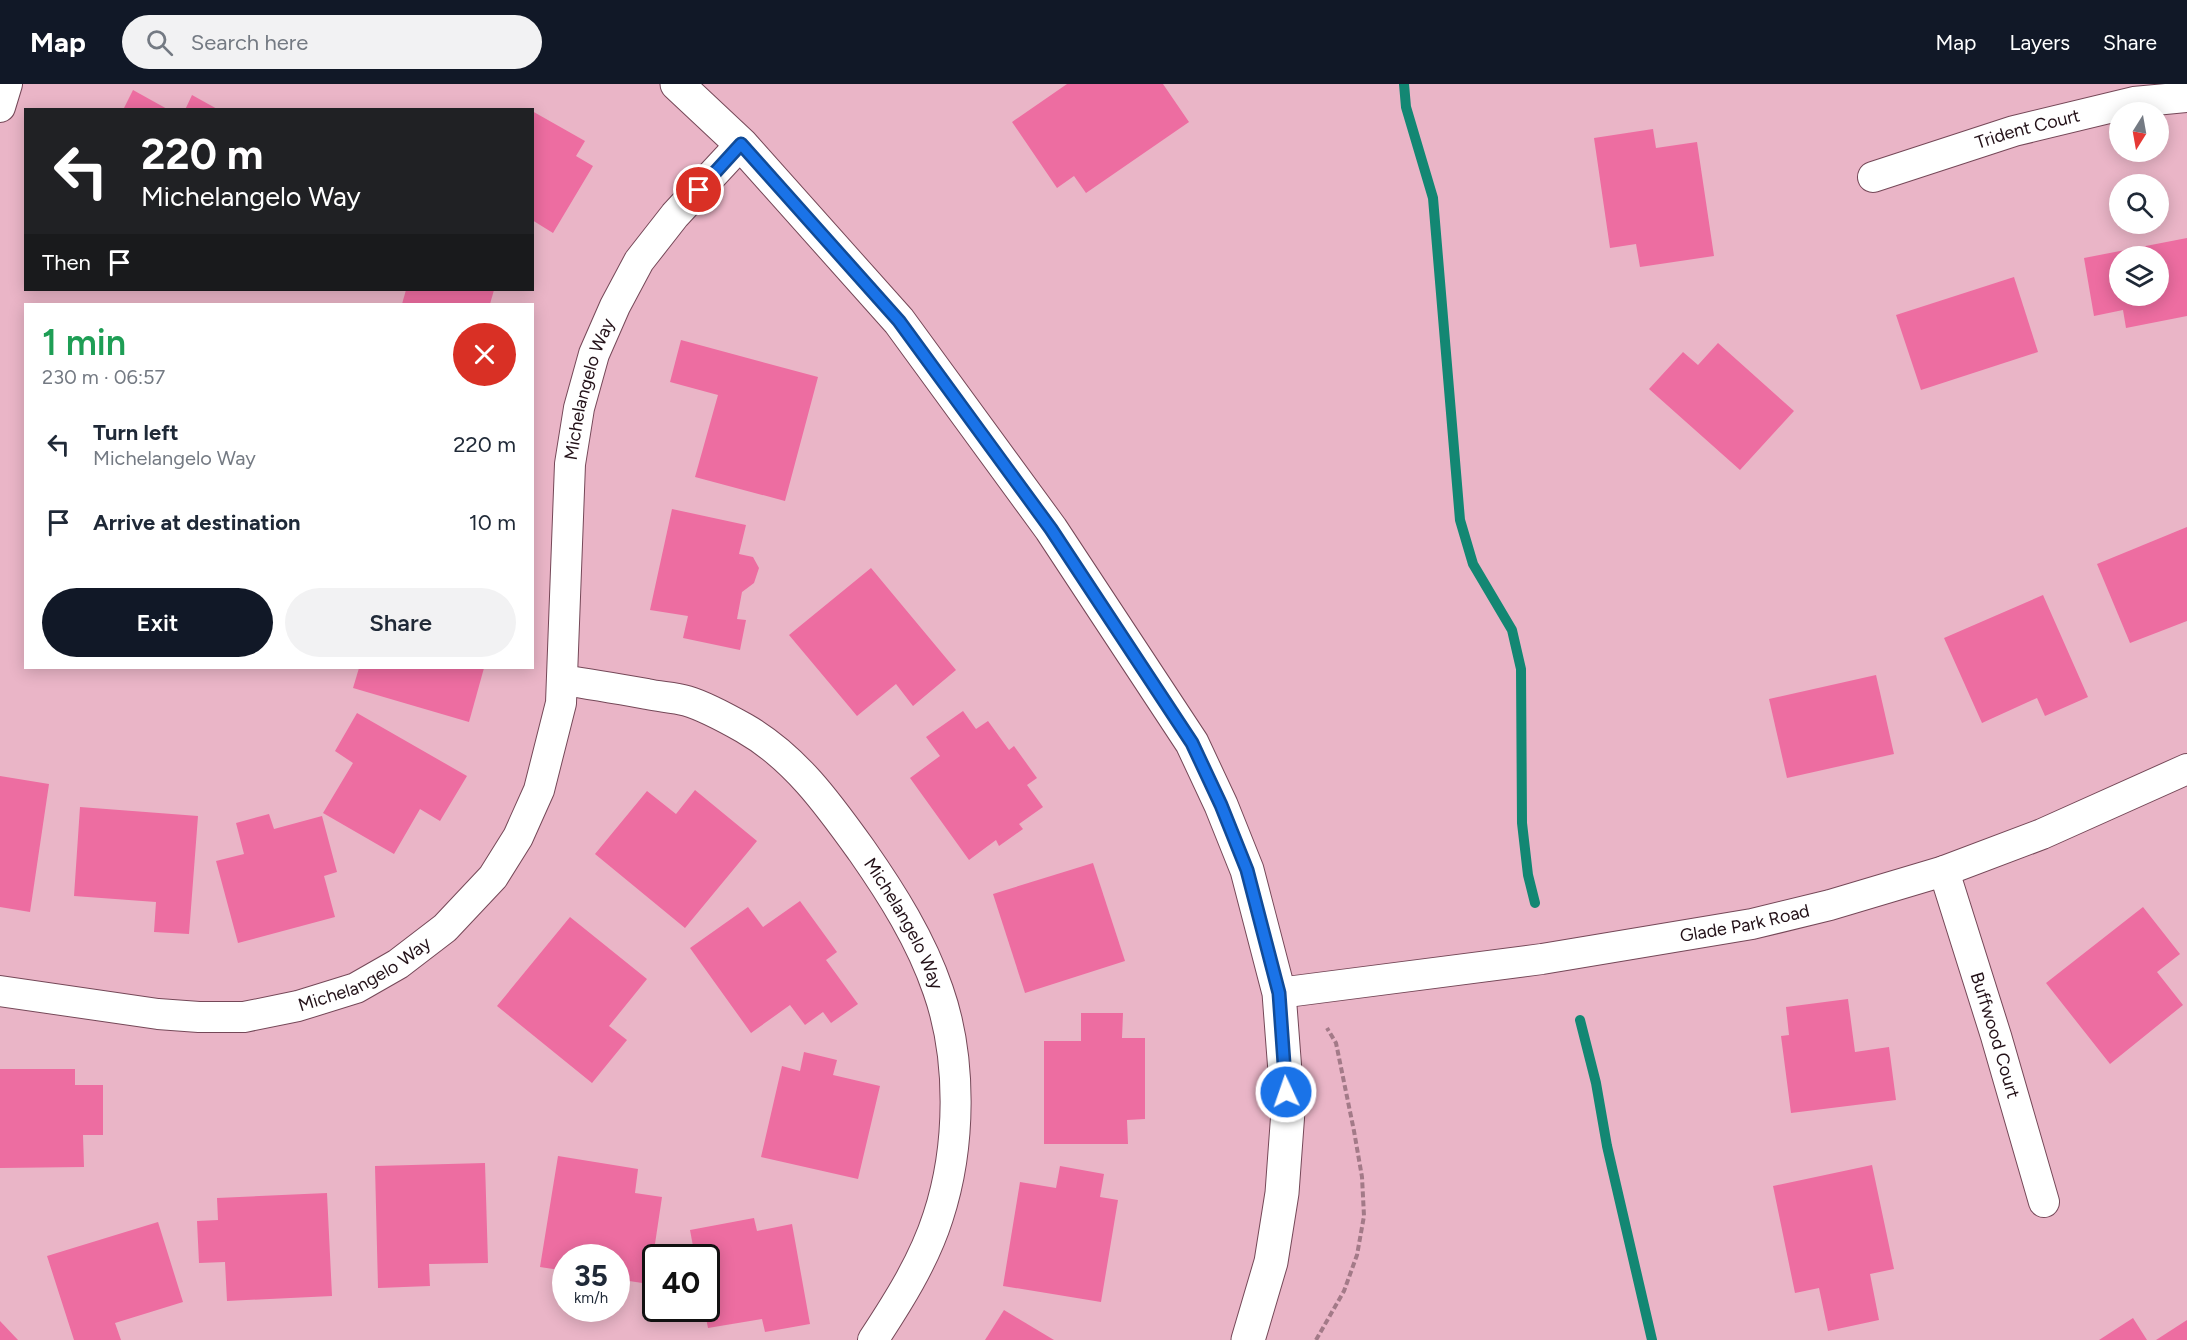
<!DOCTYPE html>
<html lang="en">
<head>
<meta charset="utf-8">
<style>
  :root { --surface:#fff; --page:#f2f2f3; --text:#1f2937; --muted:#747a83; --accent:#111827 }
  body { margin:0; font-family:Figtree,sans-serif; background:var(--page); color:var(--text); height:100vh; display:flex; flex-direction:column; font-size:22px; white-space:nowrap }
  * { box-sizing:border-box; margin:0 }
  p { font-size:20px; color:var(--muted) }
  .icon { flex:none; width:33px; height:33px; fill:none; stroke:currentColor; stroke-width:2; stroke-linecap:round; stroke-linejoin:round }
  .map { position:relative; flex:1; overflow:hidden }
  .panel { position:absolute; left:24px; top:219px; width:510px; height:366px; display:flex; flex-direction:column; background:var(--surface); border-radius:0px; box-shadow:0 3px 15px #0003 }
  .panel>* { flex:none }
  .guide { position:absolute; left:24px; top:24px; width:510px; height:183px; border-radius:0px; box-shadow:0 3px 15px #0003; background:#202124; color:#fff; overflow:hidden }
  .needle { width:39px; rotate:191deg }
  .controls { position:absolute; left:2109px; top:18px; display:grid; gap:12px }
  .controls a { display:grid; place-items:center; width:60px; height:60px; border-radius:50%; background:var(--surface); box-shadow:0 3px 15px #0003; font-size:30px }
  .speed { position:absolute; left:552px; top:1160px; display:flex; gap:12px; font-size:30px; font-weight:700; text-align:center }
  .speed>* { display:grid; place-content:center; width:78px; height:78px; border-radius:50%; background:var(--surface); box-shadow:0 3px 15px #0003; line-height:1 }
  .speed small { font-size:15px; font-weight:400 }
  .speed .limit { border:3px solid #111; border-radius:9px; background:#fff; color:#111 }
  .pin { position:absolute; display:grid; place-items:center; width:51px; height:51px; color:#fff; margin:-26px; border:3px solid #fff; border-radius:50%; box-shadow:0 2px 6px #0007 }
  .me { position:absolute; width:66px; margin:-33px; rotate:357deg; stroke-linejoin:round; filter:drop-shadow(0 0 4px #0008) }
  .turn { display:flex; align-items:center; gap:21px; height:126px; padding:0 18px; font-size:27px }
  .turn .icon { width:78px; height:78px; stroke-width:2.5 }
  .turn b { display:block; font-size:42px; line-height:51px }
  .then { display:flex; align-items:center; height:57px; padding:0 18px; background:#0003; gap:12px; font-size:22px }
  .round { display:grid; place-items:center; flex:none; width:63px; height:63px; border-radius:32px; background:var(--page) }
  .overview { display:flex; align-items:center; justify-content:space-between; height:102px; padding:0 18px }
  h1 { font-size:36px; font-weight:600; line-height:45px; color:#1e9e55 }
  .cta { display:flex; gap:12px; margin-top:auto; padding:12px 18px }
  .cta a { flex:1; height:69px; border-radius:36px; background:var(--accent); color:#fff; font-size:24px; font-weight:600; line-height:69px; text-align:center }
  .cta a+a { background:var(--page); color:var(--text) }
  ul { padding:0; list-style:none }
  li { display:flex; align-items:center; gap:18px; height:78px; padding:0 18px }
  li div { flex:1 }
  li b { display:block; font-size:22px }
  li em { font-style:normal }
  header { display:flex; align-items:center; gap:36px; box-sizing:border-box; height:84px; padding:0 30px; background:var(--accent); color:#fff }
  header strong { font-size:28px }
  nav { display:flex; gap:33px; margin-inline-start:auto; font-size:21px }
  .search { width:420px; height:54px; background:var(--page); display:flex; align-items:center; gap:15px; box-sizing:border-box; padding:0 21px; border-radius:33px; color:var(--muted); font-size:22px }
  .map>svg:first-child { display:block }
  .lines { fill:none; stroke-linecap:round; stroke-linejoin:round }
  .stream { stroke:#138773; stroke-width:10 }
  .building { fill:#ed6da1; fill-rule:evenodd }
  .minor-casing { stroke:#754858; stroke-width:32 }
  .tertiary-casing { stroke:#754858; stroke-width:35 }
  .path { stroke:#a37a88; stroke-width:4; stroke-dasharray:6 3; stroke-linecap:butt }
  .minor { stroke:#fff; stroke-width:30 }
  .tertiary { stroke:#fff; stroke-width:33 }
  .route-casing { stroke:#114b97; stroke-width:15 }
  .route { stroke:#1a73e8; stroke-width:10 }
  .labels { text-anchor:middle; stroke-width:4.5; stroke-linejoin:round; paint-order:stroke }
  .street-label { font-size:18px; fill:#231118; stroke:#fadee7 }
</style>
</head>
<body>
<header>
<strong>Map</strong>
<div class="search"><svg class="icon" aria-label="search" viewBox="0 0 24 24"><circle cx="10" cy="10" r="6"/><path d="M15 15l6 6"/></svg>Search here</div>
<nav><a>Map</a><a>Layers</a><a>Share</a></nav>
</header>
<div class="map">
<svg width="2187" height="1256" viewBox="0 0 2187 1256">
  <rect width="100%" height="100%" fill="#eab5c7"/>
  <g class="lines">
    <g class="stream">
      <path d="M1404 0 1406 23 1433 114 1460 436 1473 480 1512 546 1521 585 1522 739 1528 791 1535 819"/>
      <path d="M1580 936 1596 999 1607 1062 1652 1256"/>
    </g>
  </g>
  <g class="building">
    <path d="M1067 0H1163L1189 38 1086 109 1074 92 1057 104 1012 38Z"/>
    <path d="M133 6 169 26H123Z"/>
    <path d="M192 11 219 26H185Z"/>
    <path d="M532 27 585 57 576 72 593 82 553 149 532 136Z"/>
    <path d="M1653 45 1656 64 1697 58 1714 172 1640 183 1636 160 1610 164 1594 54Z"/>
    <path d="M2187 154V232L2126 244 2123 226 2094 232 2084 174ZM2120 172H2158V212H2120Z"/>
    <path d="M2014 193 2038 268 1921 306 1896 231Z"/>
    <path d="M406 206H494L490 220H402Z"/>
    <path d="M681 256 818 293 785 417 695 393 718 311 670 298Z"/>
    <path d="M1718 259 1794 327 1740 386 1649 305 1683 268 1698 281Z"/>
    <path d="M672 425 746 441 739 470 753 473 759 484 754 499 742 508 737 535 746 536 740 566 683 554 688 532 650 526Z"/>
    <path d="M2187 443V537L2130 559 2097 480Z"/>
    <path d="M871 484 956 586 913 622 896 600 857 632 789 551Z"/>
    <path d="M2043 511 2088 613 2045 632 2037 614 1982 639 1944 554Z"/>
    <path d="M359 584H484L469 638 353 604Z"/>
    <path d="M1876 591 1894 670 1787 694 1769 615Z"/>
    <path d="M963 627 976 645 988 637 1009 666 1014 662 1037 694 1027 701 1043 723 1019 740 1023 745 999 762 996 756 969 776 910 694 940 672 926 653Z"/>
    <path d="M357 629 467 692 440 737 420 725 394 770 323 729 353 679 335 667Z"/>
    <path d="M0 692 49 700 30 828 0 823Z"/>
    <path d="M695 706 757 757 685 844 595 770 647 707 676 730Z"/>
    <path d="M80 723 198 732 189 850 154 848 156 818 74 812Z"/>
    <path d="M269 730 274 745 322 732 337 788 324 792 335 833 238 859 216 777 244 770 236 739Z"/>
    <path d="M1093 779 1125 877 1025 909 993 810Z"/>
    <path d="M800 817 837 868 826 876 858 920 831 939 823 928 805 941 790 921 751 949 690 864 748 823 763 843Z"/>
    <path d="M2143 823 2180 870 2157 888 2183 921 2110 980 2046 899Z"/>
    <path d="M570 833 647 895 609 942 627 956 592 999 497 922Z"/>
    <path d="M1848 915 1855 968 1889 963 1896 1016 1791 1029 1781 952 1789 951 1786 923Z"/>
    <path d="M1081 929H1123L1122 954H1145V1035L1127 1036 1128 1060H1044V957H1081Z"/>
    <path d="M804 968 837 976 833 991 880 1002 858 1095 761 1073 782 982 800 987Z"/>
    <path d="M0 985H75V1001H103V1051H83L84 1083 0 1084Z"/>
    <path d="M558 1072 638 1085 635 1109 662 1113 649 1200 616 1195V1173H566V1187L540 1183Z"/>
    <path d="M485 1079 488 1179 429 1180 430 1202 378 1204 375 1082Z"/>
    <path d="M1872 1081 1894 1185 1870 1190 1879 1236 1828 1247 1819 1204 1795 1209 1773 1102Z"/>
    <path d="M1060 1082 1104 1090 1100 1113 1118 1116 1101 1218 1003 1202 1020 1098 1056 1104Z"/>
    <path d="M327 1109 332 1212 227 1217 225 1178 199 1179 197 1137 218 1136 217 1114Z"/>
    <path d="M754 1134 757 1147 792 1140 810 1240 765 1248 762 1235 708 1244 704 1224H706V1173H695L690 1146Z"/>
    <path d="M158 1138 183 1218 115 1239 121 1256H74L47 1172Z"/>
    <path d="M1004 1226 1054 1256H985Z"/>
    <path d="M2133 1234 2147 1256H2099Z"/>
    <path d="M2187 1236V1256H2156Z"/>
    <path d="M0 1237 18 1256H0Z"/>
  </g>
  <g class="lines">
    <g class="minor-casing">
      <g id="minor">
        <path d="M0 23 7 0"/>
        <path id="s1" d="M1873 93 2014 47 2134 18 2187 13"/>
        <path id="s2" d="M562 596C590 600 619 605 647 610 660 613 674 613 687 617 704 622 728 635 744 644 795 673 829 721 862 767 892 810 921 856 938 906 962 974 961 1063 938 1133 924 1177 898 1218 873 1256"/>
        <path id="s3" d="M1944 787 1996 952 2044 1118"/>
        <path id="s4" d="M0 907 158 930 199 933H244L298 922 356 904 398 880 445 844 493 793 518 753 539 706 561 619 570 380 579 324 594 270 615 222 639 177 675 131 741 60"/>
        <path id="s5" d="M1279 909 1542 875 1752 840 1830 821 1944 787 2042 750 2187 685"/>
      </g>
    </g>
    <g class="tertiary-casing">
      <path id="tertiary" d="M677 0 741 60 899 237 1051 445 1192 659 1221 721 1247 786 1279 909 1288 1027 1282 1109 1271 1178 1248 1256"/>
    </g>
    <path class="path" d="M1316 1256 1344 1207 1357 1171 1364 1132 1362 1093 1354 1047 1336 959 1327 944"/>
    <use href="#minor" class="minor"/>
    <use href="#tertiary" class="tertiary"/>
  </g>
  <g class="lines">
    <g class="route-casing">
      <path id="route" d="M699 106 741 60 899 237 1051 445 1192 659 1221 721 1247 786 1279 909 1286 1008"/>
    </g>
    <use href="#route" class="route"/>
  </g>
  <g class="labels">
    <g class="street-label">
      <text dy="6" stroke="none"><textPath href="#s1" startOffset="162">Trident Court</textPath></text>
      <text dy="6" stroke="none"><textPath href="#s4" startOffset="1044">Michelangelo Way</textPath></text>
      <text dy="6" stroke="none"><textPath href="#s5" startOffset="471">Glade Park Road</textPath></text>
      <text dy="6" stroke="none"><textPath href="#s2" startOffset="446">Michelangelo Way</textPath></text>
      <text dy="6" stroke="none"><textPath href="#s4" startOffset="375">Michelangelo Way</textPath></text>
      <text dy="6" stroke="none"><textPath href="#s3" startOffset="172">Buffwood Court</textPath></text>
    </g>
  </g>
</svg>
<div class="controls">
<a><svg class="needle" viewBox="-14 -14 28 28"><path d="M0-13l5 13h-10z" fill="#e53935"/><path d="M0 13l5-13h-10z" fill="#747a83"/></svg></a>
<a><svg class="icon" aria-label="search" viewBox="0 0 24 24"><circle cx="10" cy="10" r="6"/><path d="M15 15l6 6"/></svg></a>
<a><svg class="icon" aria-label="layers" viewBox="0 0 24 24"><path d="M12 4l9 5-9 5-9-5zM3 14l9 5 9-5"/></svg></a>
</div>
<div class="speed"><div>35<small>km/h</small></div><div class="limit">40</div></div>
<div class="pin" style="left:699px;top:106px;background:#d93025"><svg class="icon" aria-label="arrive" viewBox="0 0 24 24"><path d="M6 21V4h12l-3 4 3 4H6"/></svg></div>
<svg class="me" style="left:1286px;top:1008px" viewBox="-20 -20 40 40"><circle r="17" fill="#1a73e8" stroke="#fff" stroke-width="3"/><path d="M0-11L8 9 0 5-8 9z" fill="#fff"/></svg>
<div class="guide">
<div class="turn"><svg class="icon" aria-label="left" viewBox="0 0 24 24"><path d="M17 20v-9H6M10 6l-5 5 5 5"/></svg><div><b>220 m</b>Michelangelo Way</div></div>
<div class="then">Then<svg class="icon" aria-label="arrive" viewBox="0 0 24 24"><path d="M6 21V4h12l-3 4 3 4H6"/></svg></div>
</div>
<section class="panel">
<div class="overview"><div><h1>1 min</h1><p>230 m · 06:57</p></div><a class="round" style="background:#d93025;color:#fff"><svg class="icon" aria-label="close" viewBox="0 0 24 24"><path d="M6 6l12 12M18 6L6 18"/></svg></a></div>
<ul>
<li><svg class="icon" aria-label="left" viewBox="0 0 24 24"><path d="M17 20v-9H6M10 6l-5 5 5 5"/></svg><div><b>Turn left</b><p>Michelangelo Way</p></div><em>220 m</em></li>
<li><svg class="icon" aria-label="arrive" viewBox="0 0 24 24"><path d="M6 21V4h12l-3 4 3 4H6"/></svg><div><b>Arrive at destination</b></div><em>10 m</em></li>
</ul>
<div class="cta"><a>Exit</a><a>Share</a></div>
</section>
</div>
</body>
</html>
